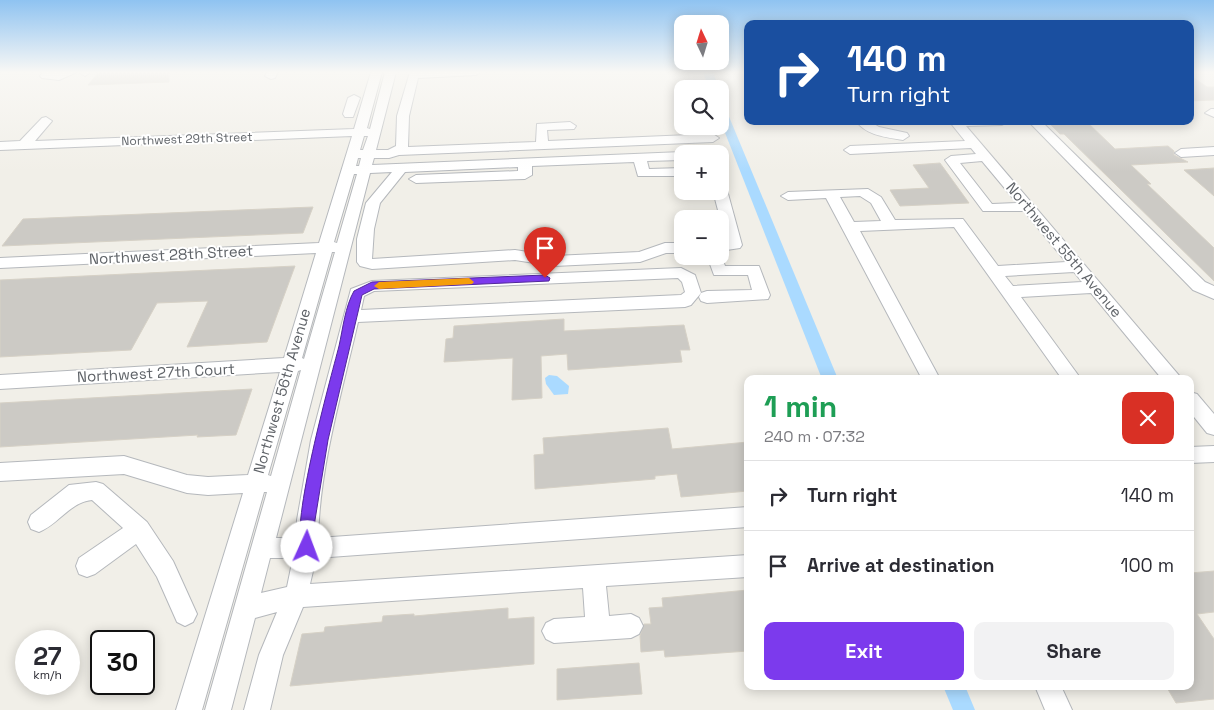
<!DOCTYPE html>
<html lang="en">
<head>
<meta charset="utf-8">
<style>
  :root { --surface:#fff; --page:#f2f2f3; --text:#2b2b33; --muted:#7c7c81; --line:#e1e1e2; --accent:#7c3aed }
  body { margin:0; font-family:"Space Grotesk",sans-serif; background:var(--page); color:var(--text); height:100vh; display:flex; flex-direction:column; font-size:19px; white-space:nowrap }
  * { box-sizing:border-box; margin:0 }
  p { font-size:16px; color:var(--muted) }
  .icon { flex:none; width:28px; height:28px; fill:none; stroke:currentColor; stroke-width:2; stroke-linecap:round; stroke-linejoin:round }
  .map { position:relative; flex:1; overflow:hidden }
  .sheet { position:absolute; left:744px; top:375px; width:450px; height:315px; display:flex; flex-direction:column; background:var(--surface); border-radius:10px; box-shadow:0 2px 12px #0003 }
  .sheet>* { flex:none }
  .top-card { position:absolute; left:744px; top:20px; width:450px; height:105px; border-radius:10px; box-shadow:0 2px 12px #0003; background:#1a4fa0; color:#fff; overflow:hidden }
  .needle { width:32px; rotate:356deg }
  .fabs { position:absolute; left:674px; top:15px; display:grid; gap:10px }
  .fabs a { display:grid; place-items:center; width:55px; height:55px; border-radius:10px; background:var(--surface); box-shadow:0 2px 12px #0003; font-size:25px }
  .speed { position:absolute; left:15px; top:630px; display:flex; gap:10px; font-size:25px; font-weight:700; text-align:center }
  .speed>* { display:grid; place-content:center; width:65px; height:65px; border-radius:50%; background:var(--surface); box-shadow:0 2px 12px #0003; line-height:1 }
  .speed small { font-size:12px; font-weight:400 }
  .speed .limit { border:2px solid #111; border-radius:8px; background:#fff; color:#111 }
  .pin { position:absolute; display:grid; place-items:center; width:42px; height:42px; color:#fff; margin:-51px -21px; border-radius:50% 50% 50% 0; rotate:-45deg; box-shadow:0 0 5px #0007 }
  .pin .icon { rotate:45deg }
  .me { position:absolute; width:55px; margin:-28px; rotate:2deg; stroke-linejoin:round; filter:drop-shadow(0 0 4px #0008) }
  .turn { display:flex; align-items:center; gap:18px; height:105px; padding:0 20px; font-size:22px }
  .turn .icon { width:65px; height:65px; stroke-width:2.5 }
  .turn b { display:block; font-size:35px; line-height:42px }
  .round { display:grid; place-items:center; flex:none; width:52px; height:52px; border-radius:10px; background:var(--page) }
  .summary { display:flex; align-items:center; justify-content:space-between; height:85px; padding:0 20px }
  h1 { font-size:30px; font-weight:700; line-height:38px; color:#1e9e55 }
  .primary-button { display:flex; gap:10px; margin-top:auto; padding:10px 20px }
  .primary-button a { flex:1; height:58px; border-radius:10px; background:var(--accent); color:#fff; font-size:20px; font-weight:700; line-height:58px; text-align:center }
  .primary-button a+a { background:var(--page); color:var(--text) }
  ul { padding:0; list-style:none }
  li { display:flex; align-items:center; gap:15px; height:70px; padding:0 20px; border-top:1px solid var(--line) }
  li div { flex:1 }
  li b { display:block; font-size:19px }
  li em { font-style:normal }
  .map>svg:first-child { display:block }
  .water { fill:#aadaff }
  .lines { fill:none; stroke-linecap:round; stroke-linejoin:round }
  .canal { fill:#aadaff; fill-rule:evenodd }
  .building { fill:#cccac5; stroke:#d6d1c6 }
  .minor-casing { stroke:#b5b8bc; stroke-width:2 }
  .minor { fill:#fff; fill-rule:evenodd }
  .route { fill:#7c3aed; stroke:#51269a }
  .slow { fill:#f59e0b }
  .labels { text-anchor:middle; stroke-width:4; stroke-linejoin:round; paint-order:stroke }
  .far-street-label { font-size:12px; fill:#5f6368; stroke:#fff }
  .street-label { font-size:15px; fill:#5f6368; stroke:#fff }
</style>
</head>
<body>
<div class="map">
<svg width="1214" height="710" viewBox="0 0 1214 710">
  <rect width="100%" height="100%" fill="#f1efe8"/>
  <path class="water" d="M549 375 557 376 569 386 568 394 554 395 546 384 545 378Z"/>
  <g class="lines">
    <g class="canal">
      <path d="M703 72H713L719 89H709Z"/>
      <path d="M720 104 725 107 838 379H822L720 120Z"/>
      <path d="M943 686H965L975 710H953Z"/>
    </g>
  </g>
  <g class="building">
    <path d="M99 72H169V82L88 85Z"/>
    <path d="M1190 75 1207 87H1214V100L1190 101Z"/>
    <path d="M1047 121H1086L1115 149 1168 146 1174 151V155L1188 162 1131 165 1151 184H1147L1214 248V281L1064 134H1060Z"/>
    <path d="M940 163 969 203 900 206 890 190 929 188 913 165Z"/>
    <path d="M1214 168V196L1184 170Z"/>
    <path d="M313 207 303 233 2 246 23 219Z"/>
    <path d="M295 266 267 342 187 347 208 301 157 303 131 350 0 357V280Z"/>
    <path d="M564 319V331L684 325 690 350H680L682 362 568 370 567 354 541 356 542 398 512 400 513 358 444 362 446 339 453 338 454 326Z"/>
    <path d="M252 389 236 435 197 437 198 435 0 447V403Z"/>
    <path d="M668 428 672 449 748 442V491L681 497 677 474 655 476V479L535 489 534 455 544 454 543 438Z"/>
    <path d="M1214 571V612L1197 614 1214 639V699L1176 703 1166 686H1190V573Z"/>
    <path d="M748 590V651L665 657 664 650 641 652 640 636 644 624H651L649 608 663 607 662 598Z"/>
    <path d="M508 608V619L534 617V664L290 686 302 634 324 632 325 627 382 622 383 616 414 614V616Z"/>
    <path d="M639 663 642 694 557 700V669Z"/>
  </g>
  <g class="lines">
    <g class="minor-casing">
      <g id="minor">
        <path d="M43 72H77L59 80 42 78 40 76Z"/>
        <path d="M91 72 85 76 80 73V72Z"/>
        <path d="M267 72H278L275 78 271 79 265 76Z"/>
        <path d="M371 72H382L367 128 370 129 385 72H396L376 150H388L396 146 397 116 410 72H481L476 75 418 78 409 116 408 147 536 142 537 124 570 122 576 126 574 129 547 130 548 141 713 134 719 138 713 142 399 155 389 158H374L372 165 682 152 687 154H682V160L647 161 649 169 682 168V176H638L634 162 532 166V175L525 179 416 183 409 179 416 175 518 171V167L405 172 380 203 374 229 372 259 515 250 554 256 639 252 665 243H682V253H666L640 262 554 266 515 260 372 269 360 266 357 262V239L366 203 392 172 370 173 276 538H296L297 520 311 440 351 289 372 281 681 268 695 275 701 293 691 305 685 307 358 322C342 392 320 465 318 538L748 507V527L316 558 310 584 748 555V577L606 586 609 616 631 614 639 618 643 626 639 634 631 638 554 643 546 639 542 631 546 623 554 619 585 617 583 588 303 607 283 655 270 710H244L259 655 277 612 255 618 231 710H205L267 492H264L202 710H176L243 493 208 495 187 493 124 474 0 481V463L124 456 187 475 208 477 248 475 280 372 0 389V375L284 358 316 253 0 268V258L319 243 352 136 0 150V142L20 141 42 118 46 117 52 121 35 141 354 129ZM364 136H368L363 150H360ZM358 158H361L359 166H356ZM354 174H357L337 243 334 242ZM332 252H335L304 359 302 358ZM678 278 682 282 685 292 681 295 361 310 364 296 374 291ZM301 370 271 476 268 475 298 371ZM270 558H293L287 587 261 593Z"/>
        <path d="M354 95 360 98 353 117H345L343 114 348 98Z"/>
        <path d="M1211 109H1214V117L1205 113Z"/>
        <path d="M856 121H869L879 127 907 133 909 136 903 140C886 137 867 136 856 121Z"/>
        <path d="M949 121H1008L1002 125 966 126 1182 379H1162L1091 293 1021 297 1081 379H1062L954 227 860 231 940 379H922L826 198 788 200 781 196 788 192 868 189 881 197 895 220 963 219 998 266 1066 262 1024 211H983L945 160 951 156 976 154 971 148 850 154 844 150 850 146 965 141ZM982 161 1017 203 992 204 960 163ZM860 196 871 203 881 221 854 222 840 197ZM1074 272 1082 282 1013 286 1005 276Z"/>
        <path d="M1028 121H1041L1205 282 1214 286V299L1193 290Z"/>
        <path d="M1214 147V155L1181 157 1175 153 1181 149Z"/>
        <path d="M720 186 727 190 742 245 740 248 720 251V241H726L713 191H720Z"/>
        <path d="M720 252 725 266H759L770 295 768 299 707 303 701 301 699 297 701 293 707 291 752 290 748 275H714L707 256H720Z"/>
        <path d="M1190 392 1197 394 1214 414V435L1207 433 1190 412Z"/>
        <path d="M1214 446V462L1190 463V447Z"/>
        <path d="M96 482 103 484 147 522 173 561 197 614 193 622 185 626 177 622 157 577 136 544 95 574 87 577 79 574 76 566 79 558 123 528 92 500C70 502 59 524 39 532L31 529 28 522 31 515 69 485Z"/>
        <path d="M1035 686H1061L1072 710H1045Z"/>
      </g>
    </g>
    <use href="#minor" class="minor"/>
  </g>
  <linearGradient id="sky" x2="0" y2="1"><stop stop-color="#8fc3f1"/><stop offset="0.42" stop-color="#f9f8f5"/><stop offset="1" stop-color="#f9f8f5" stop-opacity="0"/></linearGradient>
  <rect width="1214" height="172" fill="url(#sky)"/>
  <path class="route" d="M545 275 550 278 549 281 374 289 362 295 328 440 315 520 312 551 307 553 302 551C290 524 330 381 339 346 343 328 345 307 354 291L372 282Z"/>
  <path class="slow" d="M469 278 474 282 472 284 379 289 374 286 379 282Z"/>
  <g class="labels">
    <g class="far-street-label">
      <text transform="translate(187 139) rotate(-2)" y="4">Northwest 29th Street</text>
    </g>
    <g class="street-label">
      <text transform="translate(1064 250) rotate(50)" y="5">Northwest 55th Avenue</text>
      <text transform="translate(171 255) rotate(-3)" y="5">Northwest 28th Street</text>
      <text transform="translate(156 373) rotate(-3)" y="5">Northwest 27th Court</text>
      <text transform="translate(282 391) rotate(-74)" y="5">Northwest 56th Avenue</text>
    </g>
  </g>
</svg>
<div class="fabs">
<a><svg class="needle" viewBox="-14 -14 28 28"><path d="M0-13l5 13h-10z" fill="#e53935"/><path d="M0 13l5-13h-10z" fill="#7c7c81"/></svg></a>
<a><svg class="icon" aria-label="search" viewBox="0 0 24 24"><circle cx="10" cy="10" r="6"/><path d="M15 15l6 6"/></svg></a>
<a>+</a>
<a>−</a>
</div>
<div class="speed"><div>27<small>km/h</small></div><div class="limit">30</div></div>
<div class="pin" style="left:545px;top:278px;background:#d93025"><svg class="icon" aria-label="arrive" viewBox="0 0 24 24"><path d="M6 21V4h12l-3 4 3 4H6"/></svg></div>
<svg class="me" style="left:307px;top:547px" viewBox="-20 -20 40 40"><circle r="19" fill="#fff"/><path d="M0-13L10 11 0 6-10 11z" fill="#7c3aed"/></svg>
<div class="top-card">
<div class="turn"><svg class="icon" aria-label="right" viewBox="0 0 24 24"><path d="M7 20v-9h11M14 6l5 5-5 5"/></svg><div><b>140 m</b>Turn right</div></div>
</div>
<section class="sheet">
<div class="summary"><div><h1>1 min</h1><p>240 m · 07:32</p></div><a class="round" style="background:#d93025;color:#fff"><svg class="icon" aria-label="close" viewBox="0 0 24 24"><path d="M6 6l12 12M18 6L6 18"/></svg></a></div>
<ul>
<li><svg class="icon" aria-label="right" viewBox="0 0 24 24"><path d="M7 20v-9h11M14 6l5 5-5 5"/></svg><div><b>Turn right</b></div><em>140 m</em></li>
<li><svg class="icon" aria-label="arrive" viewBox="0 0 24 24"><path d="M6 21V4h12l-3 4 3 4H6"/></svg><div><b>Arrive at destination</b></div><em>100 m</em></li>
</ul>
<div class="primary-button"><a>Exit</a><a>Share</a></div>
</section>
</div>
</body>
</html>
